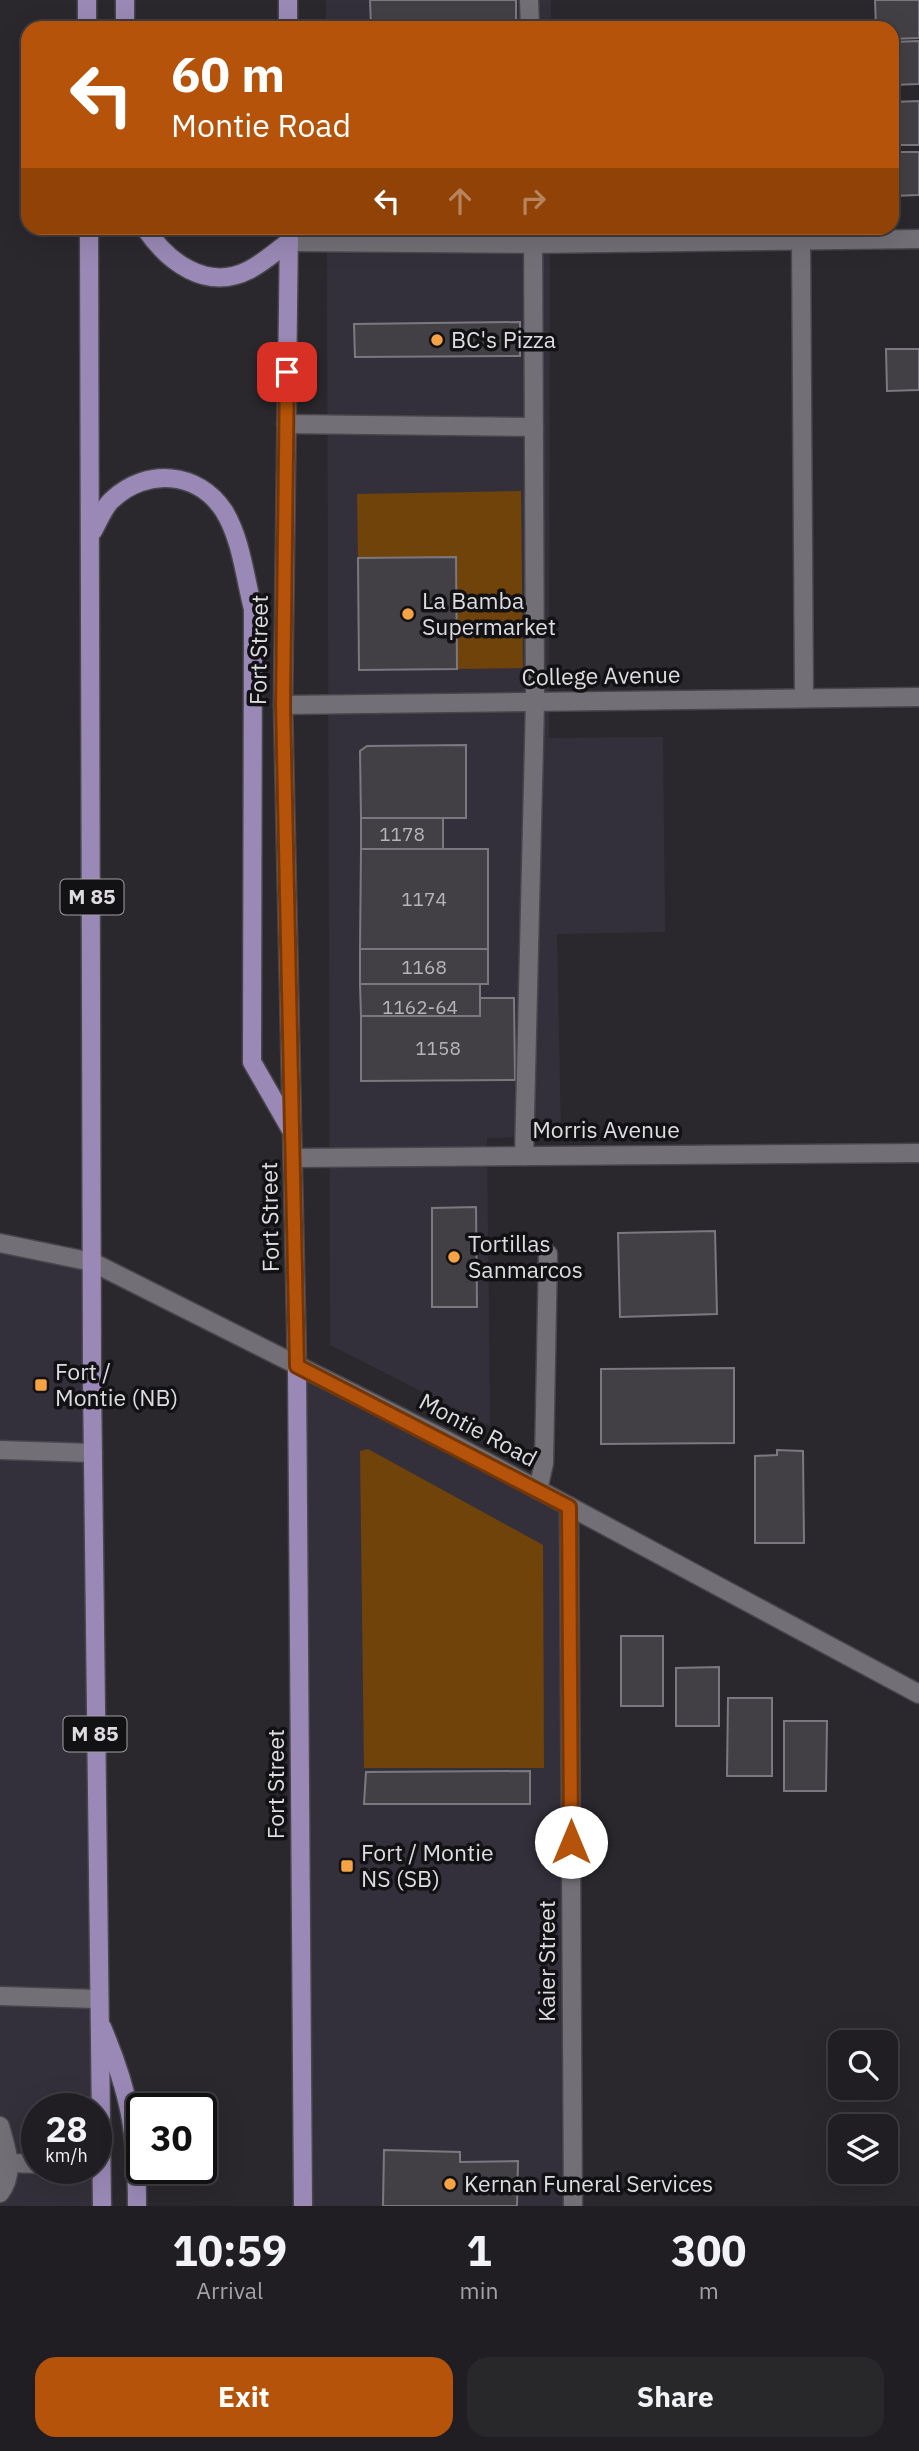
<!DOCTYPE html>
<html lang="en">
<head>
<meta charset="utf-8">
<style>
  :root { --surface:#201e22; --page:#28272a; --text:#f1f3f6; --muted:#a2a2a5; --line:#3d3c40; --accent:#b45309 }
  body { margin:0; font-family:"IBM Plex Sans",sans-serif; background:var(--page); color:var(--text); height:100vh; display:flex; flex-direction:column; font-size:26px; white-space:nowrap }
  * { box-sizing:border-box; margin:0 }
  p { font-size:23px; color:var(--muted) }
  .icon { flex:none; width:38px; height:38px; fill:none; stroke:currentColor; stroke-width:2; stroke-linecap:round; stroke-linejoin:round }
  .map { position:relative; height:2206px; overflow:hidden }
  .side { display:flex; flex-direction:column; background:var(--surface); flex:1 }
  .side>* { flex:none }
  .top-card { position:absolute; left:21px; top:21px; width:878px; height:214px; border-radius:21px; box-shadow:0 7px 28px #0002,0 0 0 2px var(--line); background:#b45309; color:#fff; overflow:hidden }
  .fabs { position:absolute; left:828px; top:2030px; display:grid; gap:14px }
  .fabs a { display:grid; place-items:center; width:70px; height:70px; border-radius:14px; background:var(--surface); box-shadow:0 7px 28px #0002,0 0 0 2px var(--line); font-size:35px }
  .speed { position:absolute; left:21px; top:2093px; display:flex; gap:14px; font-size:35px; font-weight:700; text-align:center }
  .speed>* { display:grid; place-content:center; width:91px; height:91px; border-radius:50%; background:var(--surface); box-shadow:0 7px 28px #0002,0 0 0 2px var(--line); line-height:1 }
  .speed small { font-size:18px; font-weight:400 }
  .speed .limit { border:4px solid #111; border-radius:10px; background:#fff; color:#111 }
  .pin { position:absolute; display:grid; place-items:center; width:60px; height:60px; color:#fff; margin:-30px; border-radius:14px; box-shadow:0 4px 10px #0006 }
  .me { position:absolute; width:77px; margin:-38px; rotate:0deg; stroke-linejoin:round; filter:drop-shadow(0 0 5px #0008) }
  .turn { display:flex; align-items:center; gap:24px; height:147px; padding:0 35px; font-size:32px }
  .turn .icon { width:91px; height:91px; stroke-width:2.5 }
  .turn b { display:block; font-size:49px; line-height:60px }
  .lanes { display:flex; align-items:center; height:66px; padding:0 35px; background:#0003; justify-content:center; gap:35px; direction:ltr }
  .lanes .off { opacity:.35 }
  .eta { display:flex; justify-content:space-evenly; align-items:center; height:119px; text-align:center }
  .eta b { font-size:42px; font-weight:700; line-height:49px }
  .cta { display:flex; gap:14px; margin-top:auto; padding:14px 35px }
  .cta a { flex:1; height:80px; border-radius:21px; background:var(--accent); color:#fff; font-size:28px; font-weight:700; line-height:80px; text-align:center }
  .cta a+a { background:var(--page); color:var(--text) }
  .map>svg:first-child { display:block }
  .built { fill:#34303b; fill-rule:evenodd }
  .green { fill:#6f430a }
  .building { fill:#424045; stroke:#7b797f; stroke-width:2 }
  .lines { fill:none; stroke-linecap:round; stroke-linejoin:round }
  .minor-casing { stroke:#47464a; stroke-width:21 }
  .major-casing { stroke:#47464a; stroke-width:21 }
  .minor { stroke:#727076; stroke-width:18 }
  .major { stroke:#9a89b6; stroke-width:18 }
  .route-casing { stroke:#753606; stroke-width:18 }
  .route { stroke:#b45309; stroke-width:12 }
  .poi-dot { fill:#f5a345; stroke:#121114; stroke-width:2.5 }
  .labels { text-anchor:middle; stroke-width:7; stroke-linejoin:round; paint-order:stroke }
  .number-label { font-size:19px; fill:#b7b5b9 }
  .shield { fill:#121114; stroke:#a19fa3; stroke-width:2 }
  .shield-label { font-size:21px; font-weight:bold; fill:#dedce0 }
  .poi-label { font-size:23px; fill:#dedce0; stroke:#121114; text-anchor:start }
  .street-label { font-size:23px; fill:#dedce0; stroke:#121114 }
</style>
</head>
<body>
<div class="map">
<svg width="919" height="2206" viewBox="0 0 919 2206">
  <rect width="100%" height="100%" fill="#2a282d"/>
  <g class="built">
    <rect x="326" y="0" width="225" height="28"/>
    <path d="M327 228H550L549 738 663 737 665 932 557 934 561 1136 487 1138 490 1426 330 1345Z"/>
    <path d="M0 1243 92 1262 102 2206H0ZM37 2109H96V2168H37Z"/>
    <path d="M297 1366 569 1506 573 2206H303Z"/>
  </g>
  <g class="green">
    <path d="M521 491 523 668 457 669 456 557 358 558 357 494Z"/>
    <path d="M368 1449 543 1545 544 1768H364L360 1451Z"/>
  </g>
  <g class="building">
    <path d="M370 0H516V28H371Z"/>
    <path d="M875 0H919V38L892 39V28H876Z"/>
    <path d="M919 41V84L892 85V42Z"/>
    <path d="M919 101V145H892V102Z"/>
    <path d="M892 152H919V195L892 196Z"/>
    <path d="M520 322V356L355 357 354 324Z"/>
    <path d="M886 349H919V390L887 391Z"/>
    <path d="M456 557 457 669 359 670 358 558Z"/>
    <path d="M466 745V818H361L360 751 367 746Z"/>
    <rect x="361" y="818" width="82" height="31"/>
    <path d="M361 849H488V949H360Z"/>
    <rect x="360" y="949" width="128" height="35"/>
    <path d="M360 984H480V1016H361Z"/>
    <path d="M480 998H514L515 1080 361 1081V1016H480Z"/>
    <path d="M476 1207 477 1307H432V1208Z"/>
    <path d="M715 1231 717 1314 620 1317 618 1233Z"/>
    <path d="M734 1368V1443L601 1444V1369Z"/>
    <path d="M777 1450 803 1451 804 1543H755V1456L777 1455Z"/>
    <rect x="621" y="1636" width="42" height="70"/>
    <path d="M719 1667V1726H676V1668Z"/>
    <path d="M728 1698H772V1776H727Z"/>
    <path d="M784 1721H827L826 1791H784Z"/>
    <path d="M530 1771V1804H364L366 1772Z"/>
    <path d="M384 2150 460 2152V2162L518 2161 517 2206H383Z"/>
  </g>
  <g class="lines">
    <g class="minor-casing">
      <g id="minor">
        <path d="M529 0 530 28"/>
        <path d="M801 240 804 698"/>
        <path d="M289 242 533 244 919 239"/>
        <path d="M286 424 534 427"/>
        <path d="M283 705 919 697"/>
        <path d="M524 1156 535 702 533 228"/>
        <path d="M293 1158 919 1153"/>
        <path d="M0 1243 92 1262 442 1438 919 1694"/>
        <path d="M0 1450 93 1453"/>
        <path d="M538 1490 544 1463 548 1254"/>
        <path d="M569 1506 573 2206"/>
        <path d="M0 1996 97 1999"/>
        <path d="M0 2126C6 2148 16 2172 0 2193"/>
        <path d="M10 2163 37 2164"/>
      </g>
    </g>
    <g class="major-casing">
      <g id="major">
        <path d="M87 0V28"/>
        <path d="M125 0V28"/>
        <path d="M288 0V28"/>
        <path d="M89 228 92 1380 102 2206"/>
        <path d="M145 228C167 261 206 292 249 270 263 263 276 251 289 242"/>
        <path d="M289 228 283 705 297 1366 303 2206"/>
        <path d="M93 531C99 521 104 506 113 499 146 468 198 471 224 511 241 538 245 578 253 609L252 1062 291 1130"/>
        <path d="M102 2027C130 2093 137 2134 137 2206"/>
      </g>
    </g>
    <use href="#minor" class="minor"/>
    <use href="#major" class="major"/>
  </g>
  <g class="lines">
    <g class="route-casing">
      <path id="route" d="M287 372 283 705 297 1366 569 1507 571 1842"/>
    </g>
    <use href="#route" class="route"/>
  </g>
  <g class="poi-dot">
    <circle cx="437" cy="340" r="7"/>
    <circle cx="408" cy="614" r="7"/>
    <circle cx="454" cy="1257" r="7"/>
    <rect x="34" y="1378" width="14" height="14" rx="3.5"/>
    <rect x="340" y="1859" width="14" height="14" rx="3.5"/>
    <circle cx="450" cy="2184" r="7"/>
  </g>
  <g class="labels">
    <g class="number-label">
      <text x="402" y="841">1178</text>
      <text x="424" y="906">1174</text>
      <text x="424" y="974">1168</text>
      <text x="420" y="1014">1162-64</text>
      <text x="438" y="1055">1158</text>
    </g>
    <g class="shield">
      <rect x="60.5" y="879.5" width="63" height="35" rx="5"/>
      <rect x="63.5" y="1716.5" width="63" height="35" rx="5"/>
    </g>
    <g class="shield-label">
      <text x="92" y="904">M 85</text>
      <text x="95" y="1741">M 85</text>
    </g>
    <g class="poi-label">
      <text x="451" y="348">BC's Pizza</text>
      <text x="422" y="609">La Bamba<tspan x="422" dy="26">Supermarket</tspan></text>
      <text x="468" y="1252">Tortillas<tspan x="468" dy="26">Sanmarcos</tspan></text>
      <text x="55" y="1380">Fort /<tspan x="55" dy="26">Montie (NB)</tspan></text>
      <text x="361" y="1861">Fort / Montie<tspan x="361" dy="26">NS (SB)</tspan></text>
      <text x="464" y="2192">Kernan Funeral Services</text>
    </g>
    <g class="street-label">
      <text transform="translate(259 650) rotate(-89)" y="8">Fort Street</text>
      <text transform="translate(601 676) rotate(-1)" y="8">College Avenue</text>
      <text x="606" y="1138">Morris Avenue</text>
      <text transform="translate(270 1217) rotate(-91)" y="8">Fort Street</text>
      <text transform="translate(478 1430) rotate(28)" y="8">Montie Road</text>
      <text transform="translate(276 1784) rotate(-90)" y="8">Fort Street</text>
      <text transform="translate(547 1961) rotate(-90)" y="8">Kaier Street</text>
    </g>
  </g>
</svg>
<div class="fabs">
<a><svg class="icon" aria-label="search" viewBox="0 0 24 24"><circle cx="10" cy="10" r="6"/><path d="M15 15l6 6"/></svg></a>
<a><svg class="icon" aria-label="layers" viewBox="0 0 24 24"><path d="M12 4l9 5-9 5-9-5zM3 14l9 5 9-5"/></svg></a>
</div>
<div class="speed"><div>28<small>km/h</small></div><div class="limit">30</div></div>
<div class="pin" style="left:287px;top:372px;background:#d93025"><svg class="icon" aria-label="arrive" viewBox="0 0 24 24"><path d="M6 21V4h12l-3 4 3 4H6"/></svg></div>
<svg class="me" style="left:571px;top:1842px" viewBox="-20 -20 40 40"><circle r="19" fill="#fff"/><path d="M0-13L10 11 0 6-10 11z" fill="#b45309"/></svg>
<div class="top-card">
<div class="turn"><svg class="icon" aria-label="left" viewBox="0 0 24 24"><path d="M17 20v-9H6M10 6l-5 5 5 5"/></svg><div><b>60 m</b>Montie Road</div></div>
<div class="lanes"><svg class="icon" aria-label="left" viewBox="0 0 24 24"><path d="M17 20v-9H6M10 6l-5 5 5 5"/></svg><svg class="icon off" aria-label="ahead" viewBox="0 0 24 24"><path d="M12 20V5M6 11l6-6 6 6"/></svg><svg class="icon off" aria-label="right" viewBox="0 0 24 24"><path d="M7 20v-9h11M14 6l5 5-5 5"/></svg></div>
</div>
</div>
<section class="side">
<div class="eta">
<div><b>10:59</b><p>Arrival</p></div>
<div><b>1</b><p>min</p></div>
<div><b>300</b><p>m</p></div>
</div>
<div class="cta"><a>Exit</a><a>Share</a></div>
</section>
</body>
</html>
